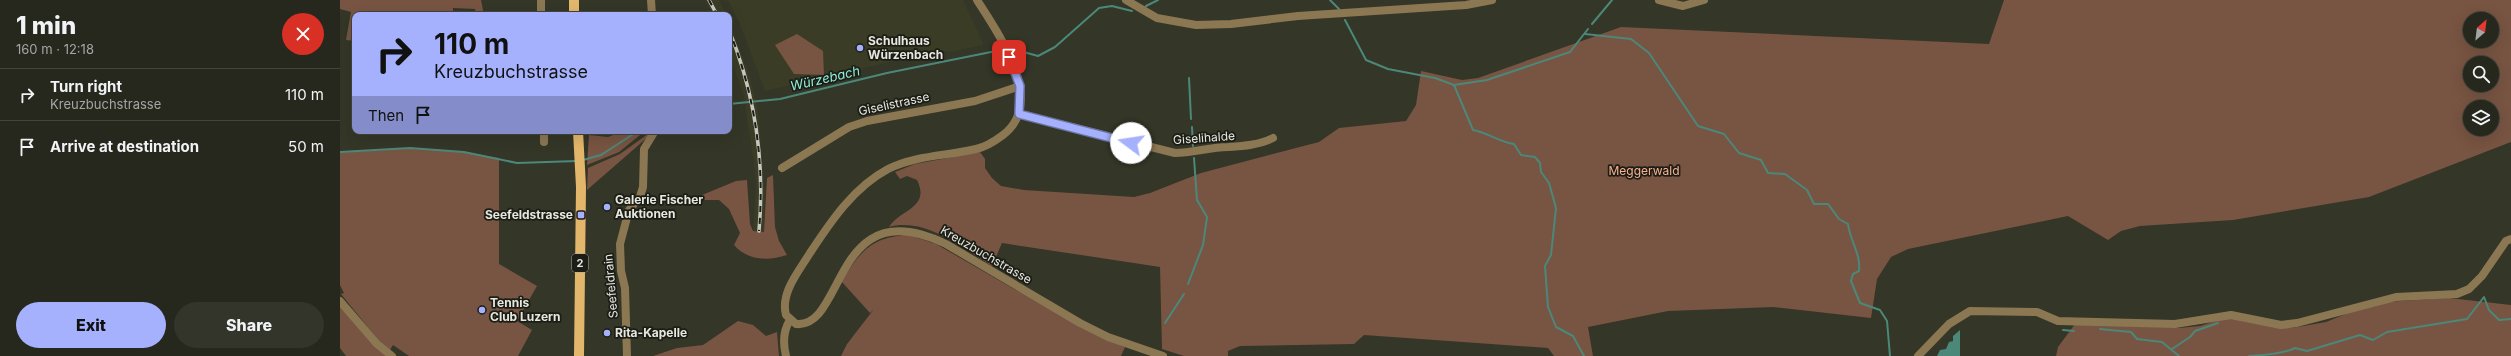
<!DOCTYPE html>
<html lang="en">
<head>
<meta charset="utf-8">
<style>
  :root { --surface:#27281d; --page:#33342a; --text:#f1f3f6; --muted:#a4a6a4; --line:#43443b; --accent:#a5b1fc }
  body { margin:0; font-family:Inter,sans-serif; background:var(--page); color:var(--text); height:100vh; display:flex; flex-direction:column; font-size:15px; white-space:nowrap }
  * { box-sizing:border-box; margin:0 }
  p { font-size:13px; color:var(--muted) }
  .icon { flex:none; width:22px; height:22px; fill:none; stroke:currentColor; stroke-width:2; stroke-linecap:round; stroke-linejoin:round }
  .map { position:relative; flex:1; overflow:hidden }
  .panel { display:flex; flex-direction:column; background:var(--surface); width:340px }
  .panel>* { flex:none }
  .banner { position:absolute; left:12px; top:12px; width:380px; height:122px; border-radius:8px; box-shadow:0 4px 16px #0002,0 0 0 1px var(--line); background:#a5b1fc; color:#111; overflow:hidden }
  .needle { width:26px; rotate:28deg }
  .controls { position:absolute; left:2123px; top:12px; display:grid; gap:8px }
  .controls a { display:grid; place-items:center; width:36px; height:36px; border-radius:50%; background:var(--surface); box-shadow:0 4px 16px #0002,0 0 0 1px var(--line); font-size:20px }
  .pin { position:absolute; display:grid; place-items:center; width:34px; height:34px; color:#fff; margin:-17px; border-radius:8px; box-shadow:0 2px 6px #0006 }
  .me { position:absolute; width:44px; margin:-22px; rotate:284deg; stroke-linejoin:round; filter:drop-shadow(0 0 3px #0008) }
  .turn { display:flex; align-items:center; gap:14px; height:84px; padding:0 16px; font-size:18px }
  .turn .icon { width:52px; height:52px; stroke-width:2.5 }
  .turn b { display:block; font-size:28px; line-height:34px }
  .then { display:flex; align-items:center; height:38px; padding:0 16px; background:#0003; gap:8px; font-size:15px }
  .round { display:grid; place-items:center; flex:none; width:42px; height:42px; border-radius:21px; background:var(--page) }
  .headline { display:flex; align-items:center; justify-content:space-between; height:68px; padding:0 16px }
  h1 { font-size:24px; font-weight:800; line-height:30px }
  .button { display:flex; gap:8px; margin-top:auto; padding:8px 16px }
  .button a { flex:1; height:46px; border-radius:24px; background:var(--accent); color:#111; font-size:16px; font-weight:800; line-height:46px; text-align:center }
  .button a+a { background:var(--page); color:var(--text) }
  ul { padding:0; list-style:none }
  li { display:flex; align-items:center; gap:12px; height:52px; padding:0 16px; border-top:1px solid var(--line) }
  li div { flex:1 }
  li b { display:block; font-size:15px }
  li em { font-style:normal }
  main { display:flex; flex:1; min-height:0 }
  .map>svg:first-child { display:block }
  .built { fill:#3a3c26 }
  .green { fill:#785442; fill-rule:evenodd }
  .water { fill:#4b887a }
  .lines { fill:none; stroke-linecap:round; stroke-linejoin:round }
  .stream { stroke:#4b887a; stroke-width:2 }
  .minor { stroke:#8c7753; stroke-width:8 }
  .tertiary { stroke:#8c7753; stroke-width:8 }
  .primary { stroke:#e3b76b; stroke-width:10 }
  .rail-casing { stroke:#c7c8bd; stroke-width:3.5 }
  .rail { stroke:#1c1d16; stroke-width:2; stroke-dasharray:6; stroke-linecap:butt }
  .route-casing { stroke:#6b73a4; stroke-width:10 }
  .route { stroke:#a5b1fc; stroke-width:7 }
  .poi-dot { fill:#a5b1fc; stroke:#1c1d16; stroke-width:1.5 }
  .labels { text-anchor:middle; stroke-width:3.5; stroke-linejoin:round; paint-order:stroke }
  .shield { fill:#1c1d16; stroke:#a9aaa1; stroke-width:1 }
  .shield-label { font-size:11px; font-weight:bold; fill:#e6e7dd }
  .poi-label { font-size:12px; font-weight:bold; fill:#e6e7dd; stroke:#1c1d16; text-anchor:start }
  .street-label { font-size:12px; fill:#e6e7dd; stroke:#1c1d16 }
  .park-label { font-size:12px; fill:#f9b28e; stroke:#1c1d16 }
  .water-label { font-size:13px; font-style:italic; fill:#8deed8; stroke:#1c1d16 }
</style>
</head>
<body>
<main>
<section class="panel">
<div class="headline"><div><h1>1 min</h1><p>160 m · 12:18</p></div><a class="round" style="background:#d93025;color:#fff"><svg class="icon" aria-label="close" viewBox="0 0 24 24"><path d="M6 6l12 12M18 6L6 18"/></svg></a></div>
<ul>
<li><svg class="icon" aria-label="right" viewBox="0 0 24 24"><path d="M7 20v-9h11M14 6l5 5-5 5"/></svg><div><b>Turn right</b><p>Kreuzbuchstrasse</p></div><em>110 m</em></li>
<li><svg class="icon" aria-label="arrive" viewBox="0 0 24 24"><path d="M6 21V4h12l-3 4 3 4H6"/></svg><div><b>Arrive at destination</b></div><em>50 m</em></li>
</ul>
<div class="button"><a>Exit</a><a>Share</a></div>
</section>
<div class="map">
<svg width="2171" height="356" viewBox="0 0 2171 356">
  <rect width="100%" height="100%" fill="#343627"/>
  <g class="built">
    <path d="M365 0H379L387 15H373Z"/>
    <path d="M388 0H623L644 45 609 52 602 50 425 91 399 22Z"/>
    <path d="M389 21 410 77 418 110 425 194 424 232 413 231 416 184 414 164 404 96 389 54Z"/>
  </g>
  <g class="green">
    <path d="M0 0H141L144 15H136L135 9 113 8V15H15V41L6 40 11 12 0 9Z"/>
    <path d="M1664 0H2171V142L2029 197 1893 220 1800 226 1781 231 1768 240 1728 216 1568 249 1551 257 1537 279 1531 318 1434 307 1328 311 1248 327 1253 356H1214L1208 348 1024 335 1014 344 900 346 888 351V356H844L822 349 820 267 662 243 652 266C623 248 585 217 549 227 559 210 591 208 577 180L567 176 560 179 555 172 575 164 640 152 645 159V168L652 178 661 186 684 190 794 197 810 193 861 173 979 142 999 128 1066 121 1076 105 1081 71 1122 80 1138 78 1281 27 1649 44ZM2130 19H2152V41H2130ZM2130 63H2152V85H2130ZM2130 107H2152V129H2130Z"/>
    <path d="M457 34 483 51 484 75 454 74 435 45Z"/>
    <path d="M284 131H305L279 152 247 165 249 135 268 137Z"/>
    <path d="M312 131 309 136 247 190 248 168 280 154Z"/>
    <path d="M70 148 124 152 159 158V264L197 286 177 321 192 330 178 356H69L53 345 50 350 52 356H6L0 348V303L39 341 1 294 4 293 0 285V152Z"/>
    <path d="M433 175 435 227 439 241 447 255C428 261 408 261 394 245L400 233 389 209 379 200H362L361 198 362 195 396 181 407 180 410 224 413 231 424 232 427 178Z"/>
    <path d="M569 235 596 244 742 328 785 347 781 356H501L507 344 534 309 530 313 501 281C521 251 531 237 569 235Z"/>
    <path d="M2109 298 2171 305V356H1716L1718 347 1738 320 1839 328 1860 326 1888 317 1952 328 1986 322 2023 307 2044 302Z"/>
    <path d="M398 321 413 325 426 336 437 332 439 356H313L337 348 363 345Z"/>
  </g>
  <path class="water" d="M1620 330V356H1597L1600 350 1606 349 1609 342 1613 341V336Z"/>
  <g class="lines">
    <g class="stream">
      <path d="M990 0 999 9"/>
      <path d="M806 6 818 0"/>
      <path d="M1005 20 1026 60 1048 69 1095 78 1114 85 1147 80 1230 52 1248 29"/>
      <path d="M1252 24 1272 0"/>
      <path d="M1245 34 1291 39 1309 53 1358 126 1384 134 1399 153 1421 160 1428 173 1445 174 1467 190 1474 204H1488L1499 219 1508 224C1510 241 1521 254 1519 271L1513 274 1511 281 1520 303 1540 310 1547 321 1550 356"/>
      <path d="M673 49 698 56 715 47 759 8 772 6 792 11"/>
      <path d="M849 78 851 119"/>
      <path d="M1114 85 1133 130C1149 133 1159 142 1174 144L1181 155 1195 157 1200 163 1201 172 1209 183 1216 208 1211 255 1205 266 1208 307 1216 327 1233 336 1244 356"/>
      <path d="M389 104 440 99 547 73 656 51"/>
      <path d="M852 127 853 146"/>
      <path d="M0 152 70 148 124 152 177 163 237 161"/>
      <path d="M243 160 261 155 298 131"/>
      <path d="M848 284 863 245 867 217 857 200 854 158"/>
      <path d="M825 323 844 294"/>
      <path d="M1760 329 1791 332 1797 339 1822 342 1839 356"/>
      <path d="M1723 330 1734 331"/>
      <path d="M1832 349 1850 337 1855 331 1878 323"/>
      <path d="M1909 356C1923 355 1944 354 1955 348L1967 351 2020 335 2033 340 2047 332 2127 319 2144 297 2149 310 2159 320 2171 319"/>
    </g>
    <g class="minor">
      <path d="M201 0V15"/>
      <path d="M311 0 312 15"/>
      <path d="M786 0 817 18 856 25 891 24 958 16 1126 5 1152 0"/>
      <path d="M1319 0 1343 6 1364 0"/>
      <path d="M679 114 835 153C853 153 870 147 888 147 903 146 919 145 933 138"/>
      <path d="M204 131V142"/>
      <path d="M442 168 509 127 527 121 635 101 680 86"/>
      <path d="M0 301 37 344 52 356"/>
      <path d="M287 356 285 288 281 271 280 244 289 210 300 197 303 187 304 149 315 131"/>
      <path d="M446 356C443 344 443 331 450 320"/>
      <path d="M1578 356 1609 324 1630 311 1697 312 1718 321 1835 324 1891 315 1941 325 1957 323 2056 297 2117 294 2129 289 2142 276 2166 241 2171 239"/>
    </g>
    <path class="tertiary" d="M637 0C658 33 707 102 663 135 655 141 646 147 636 149 607 156 576 155 548 169 514 187 491 221 470 253 459 271 440 293 446 315L456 324C506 329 492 189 606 244L740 323 768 337 823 356"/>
    <g class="primary">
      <path d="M234 0V15"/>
      <path d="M238 131 241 187 239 356"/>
    </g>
    <g class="rail-casing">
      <g id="rail">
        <path d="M369 0 377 15"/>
        <path d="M389 30C415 94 425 163 419 231"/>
      </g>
    </g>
    <use href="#rail" class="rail"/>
  </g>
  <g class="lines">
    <g class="route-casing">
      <path id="route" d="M669 57 680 86 679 114 791 143"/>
    </g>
    <use href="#route" class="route"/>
  </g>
  <g class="poi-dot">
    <circle cx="520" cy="48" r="4"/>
    <circle cx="267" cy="207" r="4"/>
    <rect x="237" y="211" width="8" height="8" rx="2"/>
    <circle cx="142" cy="310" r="4"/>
    <circle cx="267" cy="333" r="4"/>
  </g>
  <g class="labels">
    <rect class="shield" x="232" y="254" width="16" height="18" rx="3"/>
    <g class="shield-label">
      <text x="240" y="267">2</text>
    </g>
    <g class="poi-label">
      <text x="528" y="45">Schulhaus<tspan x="528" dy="14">Würzenbach</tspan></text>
      <text x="275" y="204">Galerie Fischer<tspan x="275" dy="14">Auktionen</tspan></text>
      <text x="233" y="219" text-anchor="end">Seefeldstrasse</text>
      <text x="150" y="307">Tennis<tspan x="150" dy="14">Club Luzern</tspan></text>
      <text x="275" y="337">Rita-Kapelle</text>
    </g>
    <g class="street-label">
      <text transform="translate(554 104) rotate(-12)" y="4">Giselistrasse</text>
      <text transform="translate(864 138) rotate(-4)" y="4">Giselihalde</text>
      <text transform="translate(646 255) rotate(30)" y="4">Kreuzbuchstrasse</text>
      <text transform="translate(271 286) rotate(-95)" y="4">Seefeldrain</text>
    </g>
    <g class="park-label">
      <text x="1304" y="175">Meggerwald</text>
    </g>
    <g class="water-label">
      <text transform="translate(485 78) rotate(-13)" y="5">Würzebach</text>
    </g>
  </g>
</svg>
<div class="controls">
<a><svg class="needle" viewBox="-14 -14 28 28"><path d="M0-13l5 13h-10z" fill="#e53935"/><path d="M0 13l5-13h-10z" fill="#a4a6a4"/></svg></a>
<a><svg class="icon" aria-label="search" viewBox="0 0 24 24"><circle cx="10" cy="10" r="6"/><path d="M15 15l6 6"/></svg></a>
<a><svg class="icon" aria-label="layers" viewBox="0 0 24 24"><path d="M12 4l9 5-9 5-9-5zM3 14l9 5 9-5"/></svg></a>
</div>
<div class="pin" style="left:669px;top:57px;background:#d93025"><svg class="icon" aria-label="arrive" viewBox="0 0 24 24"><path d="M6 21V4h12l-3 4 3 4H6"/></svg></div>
<svg class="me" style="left:791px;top:143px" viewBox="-20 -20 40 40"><circle r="19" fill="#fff"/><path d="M0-13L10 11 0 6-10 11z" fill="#a5b1fc"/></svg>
<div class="banner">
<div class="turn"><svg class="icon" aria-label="right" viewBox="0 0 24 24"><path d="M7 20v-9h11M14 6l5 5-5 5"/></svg><div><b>110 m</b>Kreuzbuchstrasse</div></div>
<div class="then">Then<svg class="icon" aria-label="arrive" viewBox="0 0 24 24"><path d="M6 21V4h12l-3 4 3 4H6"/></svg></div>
</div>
</div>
</main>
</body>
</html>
